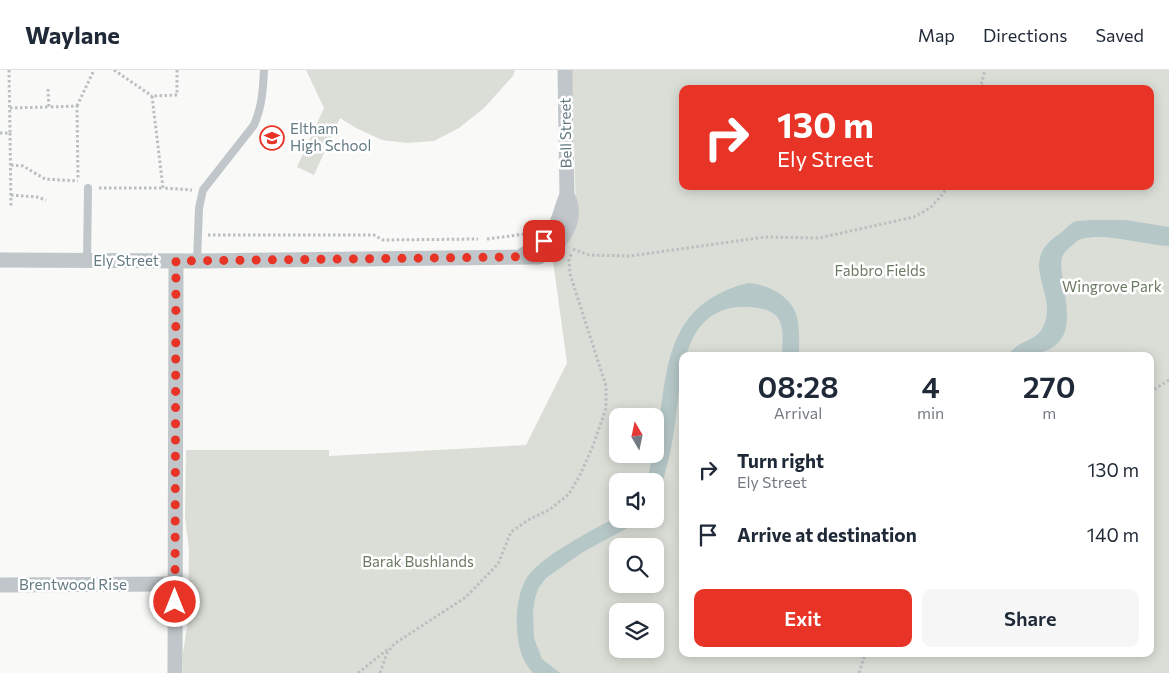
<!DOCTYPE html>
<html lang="en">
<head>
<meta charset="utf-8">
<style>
  :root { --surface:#fff; --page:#f6f6f7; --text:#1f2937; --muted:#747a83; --line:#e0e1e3; --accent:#e83427 }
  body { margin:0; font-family:Commissioner,sans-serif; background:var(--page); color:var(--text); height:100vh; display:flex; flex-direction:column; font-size:19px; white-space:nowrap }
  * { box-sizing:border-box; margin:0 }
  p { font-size:16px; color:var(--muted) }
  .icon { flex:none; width:28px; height:28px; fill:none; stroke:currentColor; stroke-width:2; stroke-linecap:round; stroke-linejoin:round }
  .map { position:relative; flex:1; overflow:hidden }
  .drawer { position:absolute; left:679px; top:282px; width:475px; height:305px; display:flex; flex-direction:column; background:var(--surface); border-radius:10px; box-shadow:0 2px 12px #0003 }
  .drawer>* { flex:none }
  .banner { position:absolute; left:679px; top:15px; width:475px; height:105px; border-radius:10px; box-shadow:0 2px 12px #0003; background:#e83427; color:#fff; overflow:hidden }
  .needle { width:32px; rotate:351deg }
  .controls { position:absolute; left:609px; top:338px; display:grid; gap:10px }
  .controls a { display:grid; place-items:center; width:55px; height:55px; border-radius:10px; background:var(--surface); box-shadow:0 2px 12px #0003; font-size:25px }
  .pin { position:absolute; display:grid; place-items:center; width:42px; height:42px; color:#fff; margin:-21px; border-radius:10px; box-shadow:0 2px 8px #0006 }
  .me { position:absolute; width:55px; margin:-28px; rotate:0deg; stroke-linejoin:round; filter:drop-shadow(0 0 4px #0008) }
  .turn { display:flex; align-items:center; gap:18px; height:105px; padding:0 15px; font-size:22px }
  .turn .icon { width:65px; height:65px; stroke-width:2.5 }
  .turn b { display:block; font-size:35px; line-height:42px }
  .eta { display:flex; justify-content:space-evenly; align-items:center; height:85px; text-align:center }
  .eta b { font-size:30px; font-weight:600; line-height:35px }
  .primary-button { display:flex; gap:10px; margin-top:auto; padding:10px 15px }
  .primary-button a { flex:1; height:58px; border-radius:10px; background:var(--accent); color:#fff; font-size:20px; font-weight:600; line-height:58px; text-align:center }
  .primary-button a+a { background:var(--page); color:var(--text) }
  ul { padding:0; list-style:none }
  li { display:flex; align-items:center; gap:15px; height:65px; padding:0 15px }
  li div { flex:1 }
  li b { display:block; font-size:19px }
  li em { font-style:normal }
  header { display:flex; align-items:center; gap:30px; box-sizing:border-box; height:70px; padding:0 25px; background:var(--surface); border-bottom:1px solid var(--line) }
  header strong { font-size:24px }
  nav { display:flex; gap:28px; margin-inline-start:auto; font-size:18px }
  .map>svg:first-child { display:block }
  .green { fill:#daded6; fill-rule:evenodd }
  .water { fill:#b6c7c8 }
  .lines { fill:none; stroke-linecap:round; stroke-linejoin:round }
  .path { stroke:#babfc1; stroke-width:3; stroke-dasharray:2.5 2.5; stroke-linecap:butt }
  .service { stroke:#c0c6c9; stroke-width:8 }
  .minor { stroke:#c0c6c9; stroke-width:15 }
  .route { stroke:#e83427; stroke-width:9; stroke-dasharray:0 16.2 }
  .labels { text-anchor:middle; stroke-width:5; stroke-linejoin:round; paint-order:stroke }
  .poi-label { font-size:15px; fill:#637a83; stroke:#fff; text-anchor:start }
  .street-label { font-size:15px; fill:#637a83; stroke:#fff }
  .park-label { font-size:15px; fill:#6b7a62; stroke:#fff }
</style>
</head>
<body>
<header>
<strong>Waylane</strong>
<nav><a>Map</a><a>Directions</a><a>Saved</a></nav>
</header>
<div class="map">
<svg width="1169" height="603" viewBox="0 0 1169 603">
  <rect width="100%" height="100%" fill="#f9f9f7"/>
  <g class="green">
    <path d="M306 0H515L513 6 484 38 459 58 434 71 407 73 382 70 356 58 340 48 314 105 297 97 324 38Z"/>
    <path d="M572 0H1169V603H183V582L188 551 189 479 185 448 186 380H329V386L526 375 567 293 552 184 576 141ZM682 19H1150V116H682ZM682 286H1150V584H682ZM618 346H655V384H618ZM618 411H655V449H618ZM618 476H655V514H618ZM618 541H655V579H618Z"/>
  </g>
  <g class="water">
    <path d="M1090 150H1126L1169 157V176C1143 175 1106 162 1081 169 1076 171 1073 175 1069 178 1059 187 1061 193 1062 205 1064 219 1067 233 1067 247 1067 284 1034 286 1006 286 1010 283 1013 279 1017 276 1028 269 1039 268 1044 255 1058 221 1016 193 1059 164 1064 161 1069 154 1074 152 1078 150 1085 151 1090 150Z"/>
    <path d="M749 213C769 215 792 227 797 247 800 260 799 274 799 286H782C782 274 785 259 778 248 774 242 765 239 758 238 720 232 696 250 686 286H682C682 301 680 314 678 329 674 363 670 398 655 430V411H647L653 384H655V375C666 325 661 263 707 231 720 222 734 216 749 213Z"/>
    <path d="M617 447 618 449H641L633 455 583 482 546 508 539 517 535 528 533 542 534 568 542 589 560 603H533C521 590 518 575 517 558 516 541 518 521 528 506 543 485 594 459 617 447Z"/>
  </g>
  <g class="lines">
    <g class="path">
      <path d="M9 0 10 63"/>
      <path d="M114 0 152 26"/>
      <path d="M177 0V25L152 26 163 118 192 120"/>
      <path d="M48 19 49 37 77 36 78 110"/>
      <path d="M980 19 985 0"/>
      <path d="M77 36 94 0"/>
      <path d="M10 38 49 37"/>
      <path d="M0 63H10L11 136"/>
      <path d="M11 95 23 96 45 109 78 111"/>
      <path d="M99 118H163"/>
      <path d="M11 125 37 127 46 130"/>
      <path d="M208 165H374L383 170 478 169"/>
      <path d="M487 169 525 164"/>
      <path d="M573 179 589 185 630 186 765 167 819 168 914 147 930 138 942 125 948 116"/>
      <path d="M1150 322 1169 310"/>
      <path d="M358 603 388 579"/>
      <path d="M380 603 387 583 394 574 466 527 498 494 511 462 528 450 549 440 569 424 580 405 593 376 606 338V316L570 204 569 189 572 183"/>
      <path d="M859 603 865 584"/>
    </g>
    <g class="service">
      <path d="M87 191 88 118"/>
      <path d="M197 191 199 138 203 120 254 55C262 37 263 20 264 0"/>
    </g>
    <g class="minor">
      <path d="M522 186C534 177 549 170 556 155 561 145 562 135 567 125"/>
      <path d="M0 190 197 191 539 187C561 176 580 150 567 125L565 0"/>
      <path d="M0 515 175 514"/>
      <path d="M175 603 176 191"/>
    </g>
  </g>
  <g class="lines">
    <path class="route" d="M175 532 176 191 514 187 522 186 544 171"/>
  </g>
  <defs>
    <g id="school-ring" transform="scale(1.25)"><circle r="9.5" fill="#fff" stroke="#e83427" stroke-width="1.5"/><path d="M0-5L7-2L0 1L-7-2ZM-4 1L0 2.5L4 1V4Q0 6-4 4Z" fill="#e83427"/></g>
  </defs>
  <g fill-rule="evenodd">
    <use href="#school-ring" x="272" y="68"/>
  </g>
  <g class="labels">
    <g class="poi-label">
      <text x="290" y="64">Eltham<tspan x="290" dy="17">High School</tspan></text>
    </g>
    <g class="street-label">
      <text transform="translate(566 63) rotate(-91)" y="5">Bell Street</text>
      <text x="126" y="196">Ely Street</text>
      <text x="73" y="520">Brentwood Rise</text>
    </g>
    <g class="park-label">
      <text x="880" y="206">Fabbro Fields</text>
      <text x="1112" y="222">Wingrove Park</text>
      <text x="418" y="497">Barak Bushlands</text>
    </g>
  </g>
</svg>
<div class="controls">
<a><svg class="needle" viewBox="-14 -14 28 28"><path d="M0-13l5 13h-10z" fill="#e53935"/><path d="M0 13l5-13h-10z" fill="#747a83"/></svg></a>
<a><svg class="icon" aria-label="sound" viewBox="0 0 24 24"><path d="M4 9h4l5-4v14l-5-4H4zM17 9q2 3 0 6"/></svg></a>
<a><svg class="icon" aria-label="search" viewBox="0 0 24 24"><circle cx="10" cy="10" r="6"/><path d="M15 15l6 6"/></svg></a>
<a><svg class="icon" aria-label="layers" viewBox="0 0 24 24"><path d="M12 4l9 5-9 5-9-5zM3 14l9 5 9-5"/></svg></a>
</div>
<div class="pin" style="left:544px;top:171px;background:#d93025"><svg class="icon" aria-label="arrive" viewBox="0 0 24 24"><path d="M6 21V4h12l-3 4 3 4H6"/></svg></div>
<svg class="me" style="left:175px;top:532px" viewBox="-20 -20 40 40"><circle r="17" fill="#e83427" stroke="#fff" stroke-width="3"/><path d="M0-11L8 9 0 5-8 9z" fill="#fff"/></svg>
<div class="banner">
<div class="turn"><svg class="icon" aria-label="right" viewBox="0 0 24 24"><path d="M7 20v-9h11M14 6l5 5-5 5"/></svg><div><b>130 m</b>Ely Street</div></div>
</div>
<section class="drawer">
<div class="eta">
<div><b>08:28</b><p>Arrival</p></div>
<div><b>4</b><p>min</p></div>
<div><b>270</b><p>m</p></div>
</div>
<ul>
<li><svg class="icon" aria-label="right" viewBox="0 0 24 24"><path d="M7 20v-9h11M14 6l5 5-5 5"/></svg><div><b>Turn right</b><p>Ely Street</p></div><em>130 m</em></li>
<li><svg class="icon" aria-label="arrive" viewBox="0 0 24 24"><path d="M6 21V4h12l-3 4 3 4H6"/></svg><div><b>Arrive at destination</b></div><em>140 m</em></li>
</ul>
<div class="primary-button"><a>Exit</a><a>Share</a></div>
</section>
</div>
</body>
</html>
